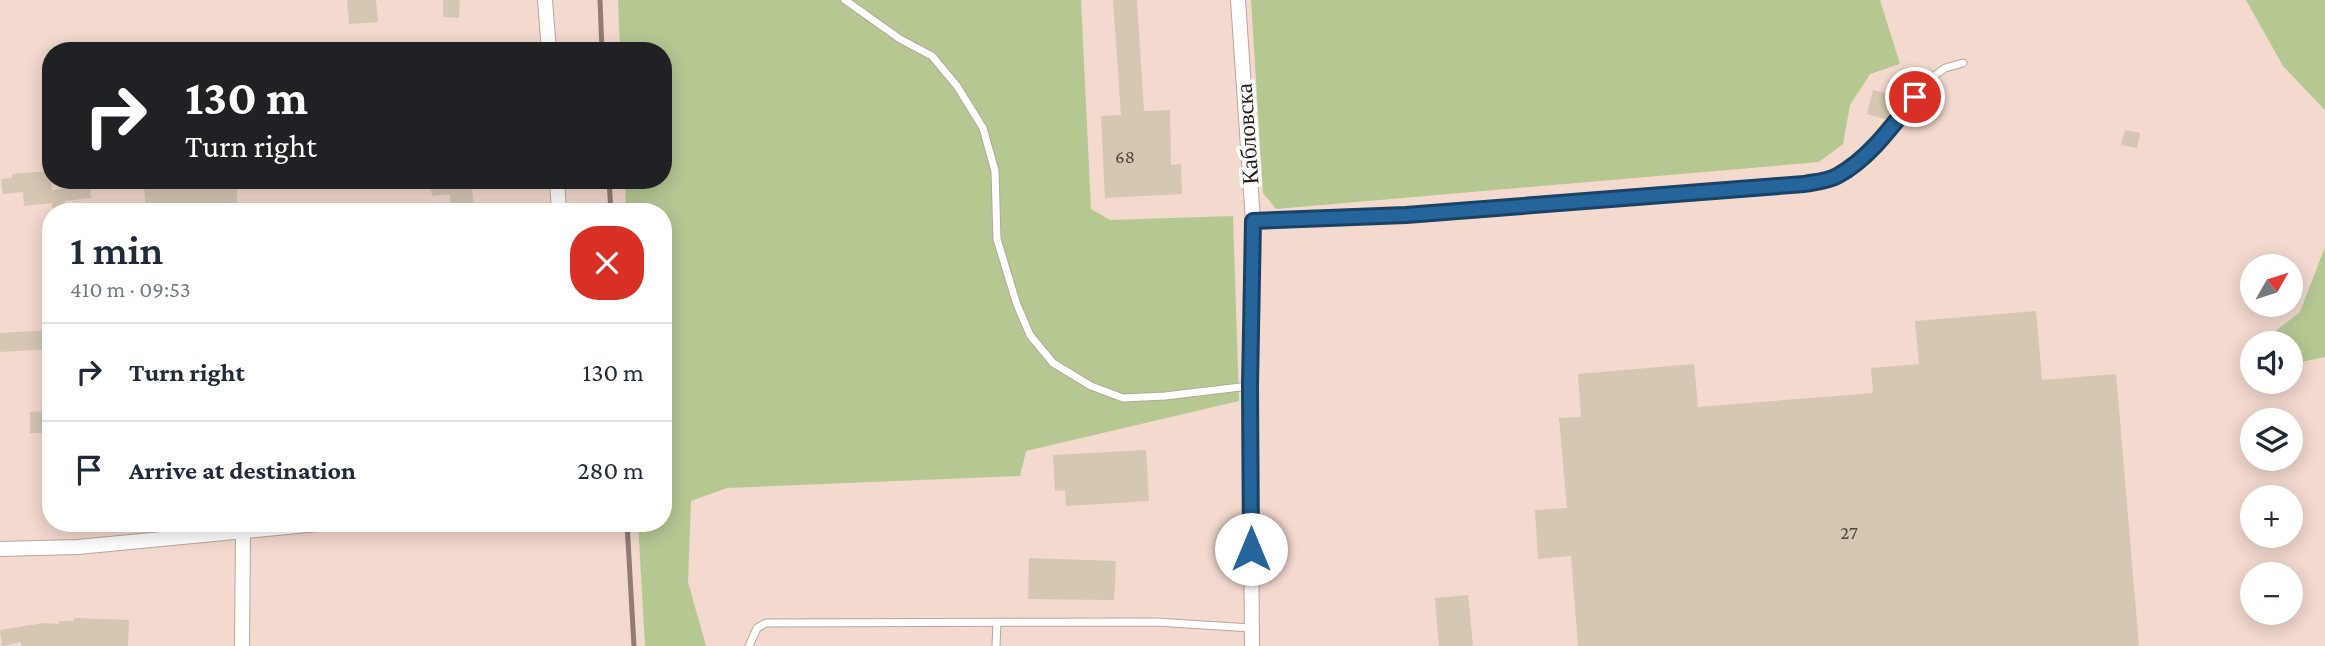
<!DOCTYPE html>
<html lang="en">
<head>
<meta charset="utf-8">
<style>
  :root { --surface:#fff; --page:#f2f2f3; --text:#1f2937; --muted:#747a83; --line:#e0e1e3 }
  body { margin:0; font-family:"Crimson Pro",serif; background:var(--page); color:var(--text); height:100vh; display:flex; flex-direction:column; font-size:26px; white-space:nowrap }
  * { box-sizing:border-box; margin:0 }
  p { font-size:23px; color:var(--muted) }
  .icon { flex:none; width:38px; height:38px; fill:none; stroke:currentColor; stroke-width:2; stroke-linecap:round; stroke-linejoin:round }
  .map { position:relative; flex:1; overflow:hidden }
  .panel { position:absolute; left:42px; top:203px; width:630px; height:329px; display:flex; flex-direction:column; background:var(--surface); border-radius:28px; box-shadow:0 4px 18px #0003 }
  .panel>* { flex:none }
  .top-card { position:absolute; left:42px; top:42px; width:630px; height:147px; border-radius:28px; box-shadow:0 4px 18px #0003; background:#202124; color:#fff; overflow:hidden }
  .needle { width:46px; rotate:51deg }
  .fabs { position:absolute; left:2240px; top:254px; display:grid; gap:14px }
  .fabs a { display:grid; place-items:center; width:63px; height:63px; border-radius:50%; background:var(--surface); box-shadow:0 4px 18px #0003; font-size:35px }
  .pin { position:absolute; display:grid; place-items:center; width:60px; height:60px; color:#fff; margin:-30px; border:4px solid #fff; border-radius:50%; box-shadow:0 2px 7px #0007 }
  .me { position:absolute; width:77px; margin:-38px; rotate:0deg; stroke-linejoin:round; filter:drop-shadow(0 0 5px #0008) }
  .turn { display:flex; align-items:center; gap:24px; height:147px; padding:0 28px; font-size:32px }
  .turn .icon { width:91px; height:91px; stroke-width:2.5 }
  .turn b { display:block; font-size:49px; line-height:60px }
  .round { display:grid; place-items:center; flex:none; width:74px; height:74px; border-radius:28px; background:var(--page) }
  .summary { display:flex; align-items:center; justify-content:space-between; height:119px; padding:0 28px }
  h1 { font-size:42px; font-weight:600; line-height:52px }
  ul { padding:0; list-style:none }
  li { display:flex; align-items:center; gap:21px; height:98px; padding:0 28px; border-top:2px solid var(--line) }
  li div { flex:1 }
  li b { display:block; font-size:26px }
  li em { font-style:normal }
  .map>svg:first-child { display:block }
  .green { fill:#b5c892 }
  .building { fill:#d5c7b2 }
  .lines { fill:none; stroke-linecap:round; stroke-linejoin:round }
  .service-casing { stroke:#bda49a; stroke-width:9 }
  .minor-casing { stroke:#bda49a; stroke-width:16 }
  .service { stroke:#fff; stroke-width:7 }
  .minor { stroke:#fff; stroke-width:14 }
  .rail { stroke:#8e7c75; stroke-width:5 }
  .route-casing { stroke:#194265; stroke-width:18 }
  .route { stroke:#26659b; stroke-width:12 }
  .labels { text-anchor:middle; stroke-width:7; stroke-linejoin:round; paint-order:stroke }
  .number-label { font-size:19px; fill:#50463e }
  .street-label { font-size:23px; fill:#241b17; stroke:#fff }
</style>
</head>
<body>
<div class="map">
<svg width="2325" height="646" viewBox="0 0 2325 646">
  <rect width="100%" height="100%" fill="#f3d9ce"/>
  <g class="green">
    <path d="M618 0H1081L1091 209 1110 220 1233 216 1239 401 1026 451 1020 476 727 488 691 501 688 582 706 646H645L638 523H663V212H626L625 180H663V51H620Z"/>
    <path d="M1251 0H1880L1900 64 1870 74 1850 105 1843 144 1819 162 1276 209 1263 193Z"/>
    <path d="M2246 0H2325V110L2283 66Z"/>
    <path d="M2325 247V357L2291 364V343H2269L2270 335 2300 312Z"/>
  </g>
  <g class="building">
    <path d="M347 0H376L378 22 349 24Z"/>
    <path d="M443 0H460L459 18 443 17Z"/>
    <path d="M1113 0H1137L1144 111 1170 110 1171 165 1181 164 1182 194 1105 198 1101 116 1121 115Z"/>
    <path d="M1873 90 1894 95 1888 120 1867 114Z"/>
    <path d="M2125 130 2140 133 2137 148 2121 145Z"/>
    <path d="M50 171 52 190 90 186 91 198 65 201 67 212H53L52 203 24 206 23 192 3 194 1 179 12 178V174Z"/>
    <path d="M218 180H236L238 208 195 212H146L144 186Z"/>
    <path d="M430 180H471L475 212H451L450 194 432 196Z"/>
    <path d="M2036 311 2042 380 2116 374 2139 646H1578L1571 556 1538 559 1535 510 1567 508 1559 418 1581 417 1578 374 1694 364 1698 407 1873 393 1871 368 1919 364 1915 321Z"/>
    <path d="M51 330V349L0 352V333Z"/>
    <path d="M49 411V433H30V412Z"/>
    <path d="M1146 450 1149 501 1066 506 1065 490 1055 491 1053 455Z"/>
    <path d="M1029 558 1116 561 1114 600 1028 599Z"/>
    <path d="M1468 595 1473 646H1439L1435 598Z"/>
    <path d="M74 618 129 620 128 646H21V642L2 646 0 630 44 623 59 624V621H74Z"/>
  </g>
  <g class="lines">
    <g class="service-casing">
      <g id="service">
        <path d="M845 0 900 39 932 56 957 86 983 128 995 171 997 239 1016 302 1030 335 1053 363 1091 386 1123 398 1165 396 1249 386"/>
        <path d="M1254 221 1406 215 1804 184 1835 178 1855 164 1891 127 1926 82 1945 68 1963 63"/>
        <path d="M749 646 757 628 766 623 1156 622 1251 628"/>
        <path d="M996 646 997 622"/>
      </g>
    </g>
    <g class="minor-casing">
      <g id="minor">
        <path d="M545 0 549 51"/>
        <path d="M1238 0 1253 221 1250 386 1252 646"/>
        <path d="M557 180 559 212"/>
        <path d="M0 549 78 547 328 523"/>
        <path d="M242 646 243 532"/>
      </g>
    </g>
    <use href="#service" class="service"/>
    <use href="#minor" class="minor"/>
    <g class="rail">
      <path d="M600 0 602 51"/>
      <path d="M609 180 611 212"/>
      <path d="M627 523 634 646"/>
    </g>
  </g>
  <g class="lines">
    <g class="route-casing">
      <path id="route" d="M1251 549 1250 386 1253 221 1406 215 1804 184C1815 182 1828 181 1837 176 1869 159 1893 125 1915 97"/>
    </g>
    <use href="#route" class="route"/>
  </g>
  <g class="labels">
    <g class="number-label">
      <text x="1125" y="163">68</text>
      <text x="1849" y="539">27</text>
    </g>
    <g class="street-label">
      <text transform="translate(1247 134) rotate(-94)" y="8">Кабловска</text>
    </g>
  </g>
</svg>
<div class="fabs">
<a><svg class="needle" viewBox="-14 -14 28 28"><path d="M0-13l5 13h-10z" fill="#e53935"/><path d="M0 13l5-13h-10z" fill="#747a83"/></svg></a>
<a><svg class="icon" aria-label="sound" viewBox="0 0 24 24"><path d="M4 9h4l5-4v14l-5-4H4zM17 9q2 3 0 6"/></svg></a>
<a><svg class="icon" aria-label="layers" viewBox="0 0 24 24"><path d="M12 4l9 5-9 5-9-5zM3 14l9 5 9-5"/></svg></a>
<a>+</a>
<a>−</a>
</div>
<div class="pin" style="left:1915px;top:97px;background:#d93025"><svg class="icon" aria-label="arrive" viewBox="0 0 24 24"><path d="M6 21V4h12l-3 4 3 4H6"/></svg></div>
<svg class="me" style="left:1251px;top:549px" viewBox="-20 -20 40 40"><circle r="19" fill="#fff"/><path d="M0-13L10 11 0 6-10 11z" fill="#26659b"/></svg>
<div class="top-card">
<div class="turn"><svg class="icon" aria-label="right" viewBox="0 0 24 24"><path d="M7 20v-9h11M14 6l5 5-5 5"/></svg><div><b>130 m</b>Turn right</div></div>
</div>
<section class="panel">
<div class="summary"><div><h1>1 min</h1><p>410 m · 09:53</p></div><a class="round" style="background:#d93025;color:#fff"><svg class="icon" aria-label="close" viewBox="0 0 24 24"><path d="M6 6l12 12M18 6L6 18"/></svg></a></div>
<ul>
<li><svg class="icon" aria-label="right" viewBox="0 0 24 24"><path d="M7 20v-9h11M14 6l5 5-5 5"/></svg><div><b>Turn right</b></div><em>130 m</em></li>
<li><svg class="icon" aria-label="arrive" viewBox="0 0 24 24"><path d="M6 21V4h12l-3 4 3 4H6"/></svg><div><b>Arrive at destination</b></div><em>280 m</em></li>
</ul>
</section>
</div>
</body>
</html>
